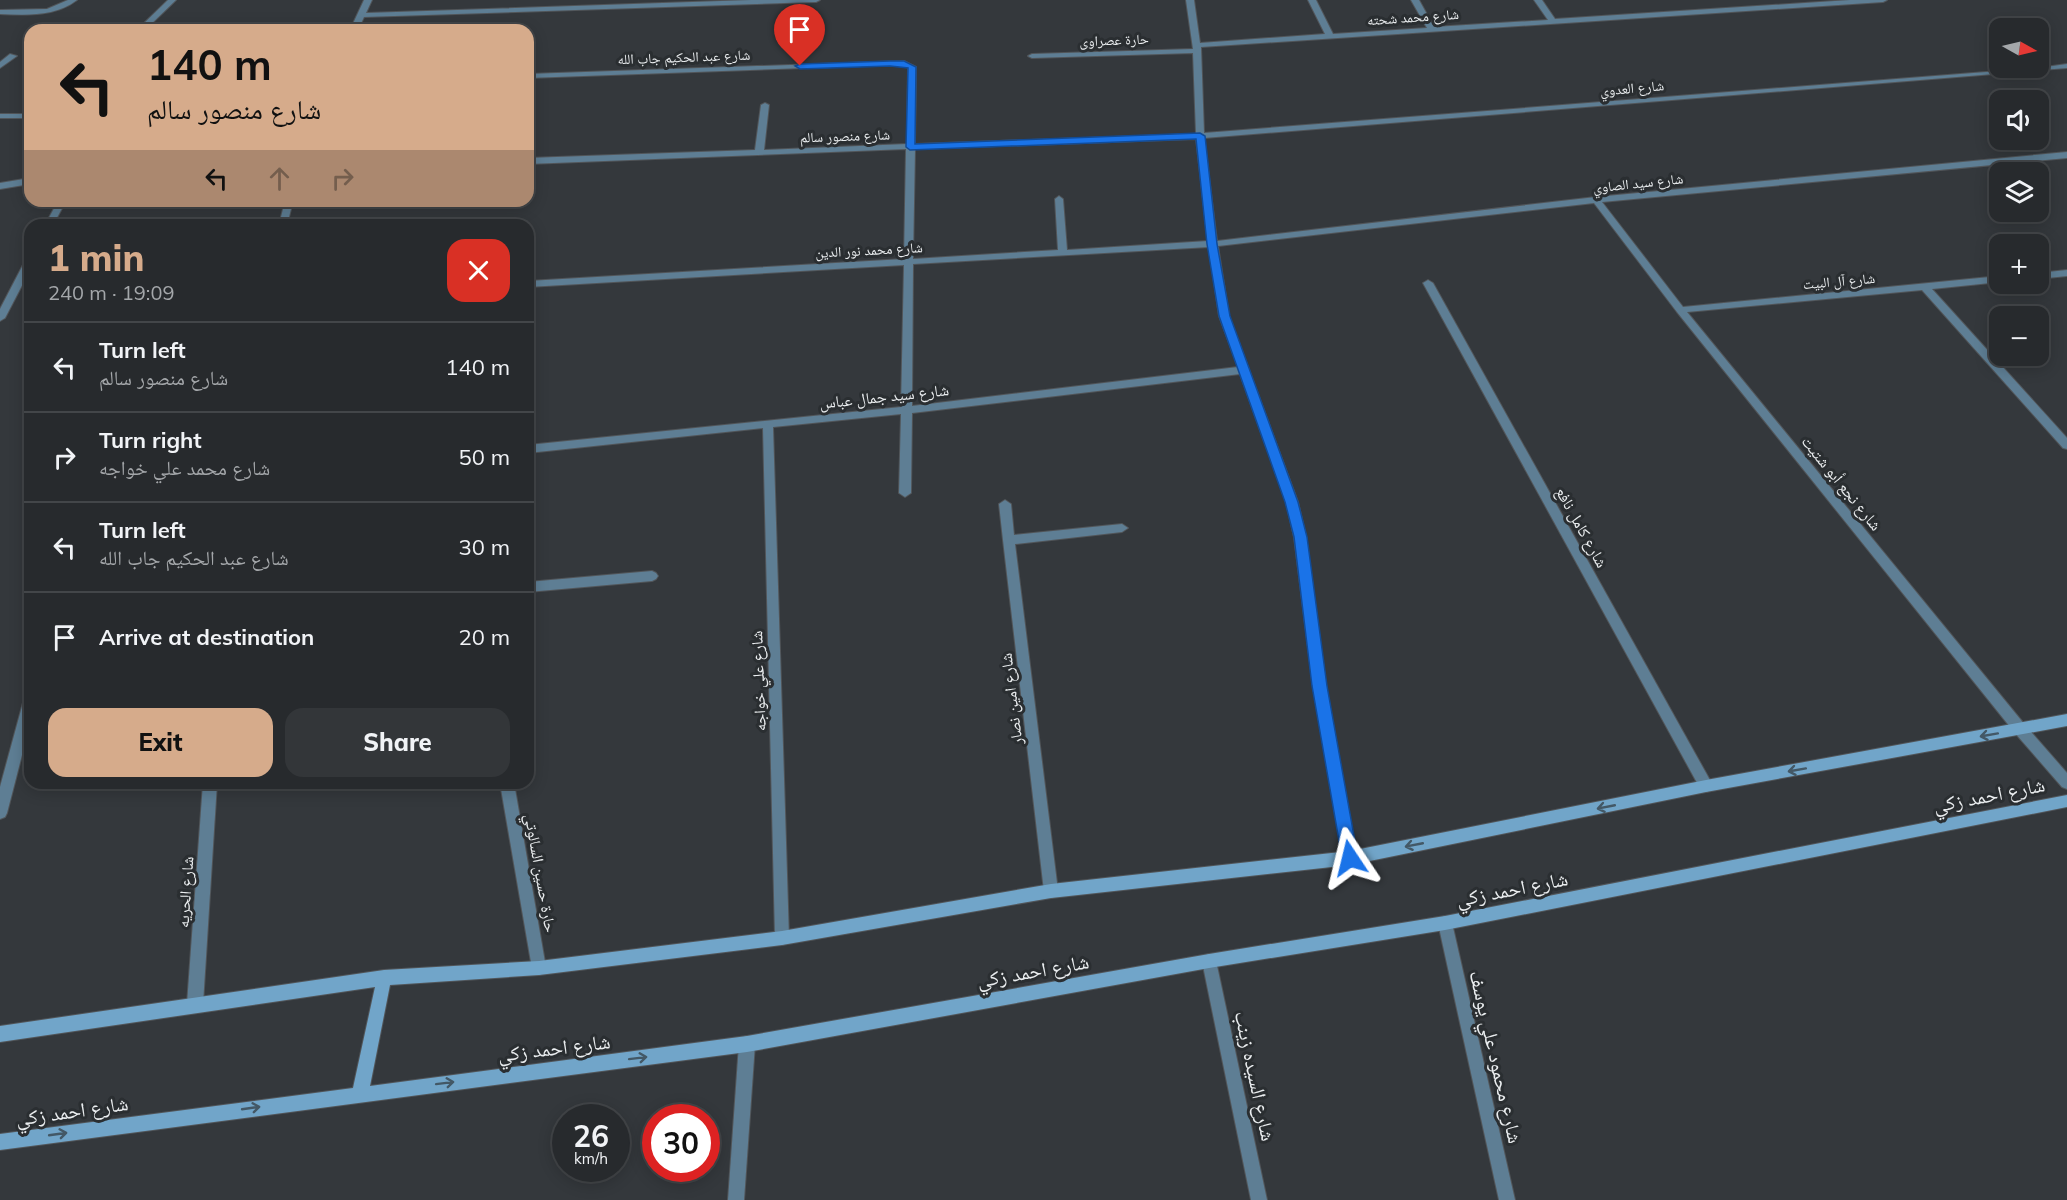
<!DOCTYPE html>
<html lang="en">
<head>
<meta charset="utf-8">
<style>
  :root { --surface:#272a2d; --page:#333639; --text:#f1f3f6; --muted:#a4a7aa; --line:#434649; --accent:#d6ab8b }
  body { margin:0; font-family:Mulish,"Noto Naskh Arabic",sans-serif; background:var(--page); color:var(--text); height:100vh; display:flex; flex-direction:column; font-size:22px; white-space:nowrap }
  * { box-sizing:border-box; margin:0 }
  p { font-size:20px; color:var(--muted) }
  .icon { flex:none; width:33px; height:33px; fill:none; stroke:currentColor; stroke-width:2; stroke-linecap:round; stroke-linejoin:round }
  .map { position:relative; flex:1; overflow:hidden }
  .sheet { position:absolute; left:24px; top:219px; width:510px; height:570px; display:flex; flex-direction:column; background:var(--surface); border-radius:18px; box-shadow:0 3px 15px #0003,0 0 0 2px var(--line) }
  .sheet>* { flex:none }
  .top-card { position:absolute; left:24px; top:24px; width:510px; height:183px; border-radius:18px; box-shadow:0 3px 15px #0003,0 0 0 2px var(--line); background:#d6ab8b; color:#111; overflow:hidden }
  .needle { width:39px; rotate:98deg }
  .tools { position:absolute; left:1989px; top:18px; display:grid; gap:12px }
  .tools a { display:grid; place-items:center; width:60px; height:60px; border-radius:12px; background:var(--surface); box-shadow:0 3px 15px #0003,0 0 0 2px var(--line); font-size:30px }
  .speed { position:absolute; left:552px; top:1104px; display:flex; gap:12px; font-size:30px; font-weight:700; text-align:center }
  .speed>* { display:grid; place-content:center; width:78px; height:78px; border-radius:50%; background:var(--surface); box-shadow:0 3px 15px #0003,0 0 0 2px var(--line); line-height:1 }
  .speed small { font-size:15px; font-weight:400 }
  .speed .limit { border:9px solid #d22; background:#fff; color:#111 }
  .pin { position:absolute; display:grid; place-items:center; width:51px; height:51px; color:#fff; margin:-62px -26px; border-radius:50% 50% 50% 0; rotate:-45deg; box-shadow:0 0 6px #0007 }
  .pin .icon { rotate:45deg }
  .me { position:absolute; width:66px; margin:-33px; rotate:350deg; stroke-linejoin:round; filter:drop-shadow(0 0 4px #0008) }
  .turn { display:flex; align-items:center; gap:21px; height:126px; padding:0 24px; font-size:27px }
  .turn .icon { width:78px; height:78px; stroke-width:2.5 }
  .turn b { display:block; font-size:42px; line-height:51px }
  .lanes { display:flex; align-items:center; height:57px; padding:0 24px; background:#0003; justify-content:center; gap:30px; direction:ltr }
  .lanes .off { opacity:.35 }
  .round { display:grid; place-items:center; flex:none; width:63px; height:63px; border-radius:18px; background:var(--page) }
  .head { display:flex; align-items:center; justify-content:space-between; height:102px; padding:0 24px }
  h1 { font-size:36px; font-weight:800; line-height:45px; color:var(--accent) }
  .action { display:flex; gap:12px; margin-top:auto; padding:12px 24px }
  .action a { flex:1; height:69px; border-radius:18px; background:var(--accent); color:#111; font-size:24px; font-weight:800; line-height:69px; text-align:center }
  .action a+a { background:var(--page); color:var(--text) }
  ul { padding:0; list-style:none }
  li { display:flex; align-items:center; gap:18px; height:90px; padding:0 24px; border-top:2px solid var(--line) }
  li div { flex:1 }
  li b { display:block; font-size:22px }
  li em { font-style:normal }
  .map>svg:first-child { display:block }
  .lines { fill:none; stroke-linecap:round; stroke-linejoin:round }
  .street-casing { stroke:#515559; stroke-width:2 }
  .secondary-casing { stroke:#515559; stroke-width:2 }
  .street { fill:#5e7e94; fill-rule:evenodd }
  .secondary { fill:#71a5c9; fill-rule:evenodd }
  .oneway { stroke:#435866 }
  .route { fill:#1a73e8; stroke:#114b97; stroke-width:1.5 }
  .labels { text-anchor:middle; stroke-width:6; stroke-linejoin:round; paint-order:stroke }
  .far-street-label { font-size:14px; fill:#eaedef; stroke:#2a2e31 }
  .street-label { font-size:16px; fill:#eaedef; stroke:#2a2e31 }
  .near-street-label { font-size:20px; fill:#eaedef; stroke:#2a2e31 }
</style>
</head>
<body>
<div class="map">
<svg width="2067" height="1200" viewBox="0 0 2067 1200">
  <rect width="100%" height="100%" fill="#34383c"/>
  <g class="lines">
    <g class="street-casing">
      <g id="street">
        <path d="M68 0H77C55 17 26 15 0 14V10L47 9Z"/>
        <path d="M168 0H176L145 30H137Z"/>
        <path d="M364 0H372L366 13 751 0H820L816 2 364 17 358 30H350Z"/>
        <path d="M1186 0H1194L1200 43 1325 34 1308 0H1316L1333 34 1427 28 1411 0H1419L1434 27 1548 20 1534 0H1542L1555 19 1850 0H1887L1883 2 1201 47 1204 133 2038 68 2067 64V68L1204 138 1217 241 1596 197 2067 152V158L1602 202 1683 307 2000 276V282L1932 289 2067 438V449L2063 448 1922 290 1687 312 2025 725 2067 773V789L2062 787 2015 733 1677 312 1594 203 1218 246 1229 316 1298 502 1306 537 1325 686 1357 858 1355 863 1350 865 1345 863 1343 858 1313 686 1294 537 1286 502 1240 374 912 413 911 493 905 497 899 493 901 414 773 427 789 938 787 943 782 945 777 943 775 938 763 428 528 453V445L901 407 904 265 528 287V281L904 259 906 149 528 164V158L755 150 761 105 765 103 769 105 764 150 907 144 908 68 903 65H890L528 78V74L904 61 916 67 915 144 1196 134 1193 53 1032 58 1028 56 1032 54 1193 49ZM1196 139 1208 241 1067 250 1063 199 1059 196 1055 199 1058 250 913 259 915 149ZM1209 247 1219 316 1238 367 912 406 913 264Z"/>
        <path d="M10 54 17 56 0 68V62Z"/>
        <rect x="0" y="114" width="30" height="4"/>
        <path d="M30 178V184L0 189V183Z"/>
        <path d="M58 201H66L53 225H45Z"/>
        <path d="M285 201H293L287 225H279Z"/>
        <path d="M30 258V270L5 318 0 321V309L25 261Z"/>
        <path d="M2067 270V276L2038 279V273Z"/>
        <path d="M1428 280 1433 283 1711 782 1713 786 1711 790 1706 792 1701 790 1423 283Z"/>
        <path d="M1005 500 1011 504 1014 535 1122 524 1128 528 1122 532 1015 544 1058 891 1056 896 1051 898 1046 896 1044 891 1003 540 999 504Z"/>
        <path d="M652 571 656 573 658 576 656 579 652 581 528 592V582Z"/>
        <path d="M30 694V724L7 813 5 817 0 819V787L24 699 25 695Z"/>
        <path d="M203 783H217L203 1004 200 1009 195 1012 190 1009 187 1004Z"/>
        <path d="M500 783H514L546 968 544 973 539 975 534 973 532 968Z"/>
        <path d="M1445 916 1450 918 1452 923 1515 1200H1499L1438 923 1440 918Z"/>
        <path d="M1209 954 1214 956 1216 961 1267 1200H1251L1202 961 1204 956Z"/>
        <path d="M747 1036 753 1038 755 1044 744 1200H728L739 1044 741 1038Z"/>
      </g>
    </g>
    <g class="secondary-casing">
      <path id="secondary" d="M2067 714V726L1706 792 1350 865 1051 898 782 945 539 975 390 985 370 1086 747 1036 1209 954 1445 916 2067 795V807L1445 930 1209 968 747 1052 0 1150V1134L353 1088 375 987 0 1042V1026L384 970 539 961 782 931 1051 884 1350 851 1706 780Z"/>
    </g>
    <use href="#street" class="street"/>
    <use href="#secondary" class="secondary"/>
  </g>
  <defs><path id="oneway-shaft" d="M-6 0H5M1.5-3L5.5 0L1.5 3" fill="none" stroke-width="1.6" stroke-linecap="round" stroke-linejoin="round" transform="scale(1.5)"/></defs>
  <g class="oneway">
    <use href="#oneway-shaft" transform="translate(1989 735) rotate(170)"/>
    <use href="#oneway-shaft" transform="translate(1797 770) rotate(170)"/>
    <use href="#oneway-shaft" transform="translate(1606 807) rotate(169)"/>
    <use href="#oneway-shaft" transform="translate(1414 845) rotate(169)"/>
    <use href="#oneway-shaft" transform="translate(638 1058) rotate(-7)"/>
    <use href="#oneway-shaft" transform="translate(445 1083) rotate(-7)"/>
    <use href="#oneway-shaft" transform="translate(251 1108) rotate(-8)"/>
    <use href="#oneway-shaft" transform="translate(58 1134) rotate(-8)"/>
  </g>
  <path class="route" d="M890 61H904L916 67 915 144 1200 133 1205 136 1217 244 1230 316 1298 502 1307 537 1327 686 1358 858 1356 864 1350 866 1344 864 1342 858 1312 686 1294 537 1285 502 1219 316 1207 244 1196 139 910 150 906 147 908 68 890 66 800 69 795 66 800 64Z"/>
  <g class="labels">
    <g class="far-street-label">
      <text transform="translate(1413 17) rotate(-4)" y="5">شارع محمد شحته</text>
      <text transform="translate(1114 40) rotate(-2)" y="5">حارة عصراوى</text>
      <text transform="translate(684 57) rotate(-2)" y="5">شارع عبد الحكيم جاب الله</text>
      <text transform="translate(1632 88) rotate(-5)" y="5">شارع العدوي</text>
      <text transform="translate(845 136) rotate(-2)" y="5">شارع منصور سالم</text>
      <text transform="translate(1638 183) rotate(-6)" y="5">شارع سيد الصاوي</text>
      <text transform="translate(869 250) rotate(-3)" y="5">شارع محمد نور الدين</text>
      <text transform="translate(1839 281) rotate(-5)" y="5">شارع آل البيت</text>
    </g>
    <g class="street-label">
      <text transform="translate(884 396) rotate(-6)" y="6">شارع سيد جمال عباس</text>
      <text transform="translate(1842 483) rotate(51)" y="6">شارع نجع أبو شتيت</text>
      <text transform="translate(1582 527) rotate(61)" y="6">شارع كامل نافع</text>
      <text transform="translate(758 681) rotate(-92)" y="6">شارع علي خواجه</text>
      <text transform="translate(1011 699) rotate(-97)" y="6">شارع امين نصار</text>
      <text transform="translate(541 873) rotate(80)" y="6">حارة حسين السالوتي</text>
      <text transform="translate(185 892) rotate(-86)" y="6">شارع الحريه</text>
    </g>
    <g class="near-street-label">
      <text transform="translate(1989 795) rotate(-11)" y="7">شارع احمد زكي</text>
      <text transform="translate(1512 889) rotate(-11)" y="7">شارع احمد زكي</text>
      <text transform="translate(1033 971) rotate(-10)" y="7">شارع احمد زكي</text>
      <text transform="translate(554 1048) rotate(-7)" y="7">شارع احمد زكي</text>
      <text transform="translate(1496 1057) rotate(77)" y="7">شارع محمود علي يوسف</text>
      <text transform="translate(1255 1076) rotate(78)" y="7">شارع السيده زينب</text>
      <text transform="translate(72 1111) rotate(-8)" y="7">شارع احمد زكي</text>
    </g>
  </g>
</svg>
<div class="tools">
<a><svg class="needle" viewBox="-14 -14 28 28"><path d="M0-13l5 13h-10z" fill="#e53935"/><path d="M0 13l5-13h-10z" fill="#a4a7aa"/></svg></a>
<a><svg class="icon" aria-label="sound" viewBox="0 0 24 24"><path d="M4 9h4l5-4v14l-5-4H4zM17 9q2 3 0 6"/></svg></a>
<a><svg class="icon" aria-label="layers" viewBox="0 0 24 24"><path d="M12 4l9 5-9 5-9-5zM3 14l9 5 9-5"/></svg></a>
<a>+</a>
<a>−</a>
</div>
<div class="speed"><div>26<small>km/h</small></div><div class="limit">30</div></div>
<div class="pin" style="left:800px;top:66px;background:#d93025"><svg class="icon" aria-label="arrive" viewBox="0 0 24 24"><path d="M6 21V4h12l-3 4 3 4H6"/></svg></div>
<svg class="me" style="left:1350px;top:858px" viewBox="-20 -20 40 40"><path d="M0-17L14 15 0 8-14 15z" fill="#1a73e8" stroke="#fff" stroke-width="4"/></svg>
<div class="top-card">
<div class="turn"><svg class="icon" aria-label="left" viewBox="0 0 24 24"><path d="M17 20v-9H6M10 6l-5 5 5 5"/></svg><div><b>140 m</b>شارع منصور سالم</div></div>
<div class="lanes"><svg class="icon" aria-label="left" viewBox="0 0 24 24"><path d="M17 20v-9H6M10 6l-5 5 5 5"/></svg><svg class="icon off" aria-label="ahead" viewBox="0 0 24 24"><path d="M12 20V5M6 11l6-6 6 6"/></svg><svg class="icon off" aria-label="right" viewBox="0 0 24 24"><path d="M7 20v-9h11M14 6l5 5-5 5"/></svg></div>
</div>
<section class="sheet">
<div class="head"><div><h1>1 min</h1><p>240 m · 19:09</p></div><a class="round" style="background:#d93025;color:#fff"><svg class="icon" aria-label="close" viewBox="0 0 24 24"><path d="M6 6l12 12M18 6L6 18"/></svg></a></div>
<ul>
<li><svg class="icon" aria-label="left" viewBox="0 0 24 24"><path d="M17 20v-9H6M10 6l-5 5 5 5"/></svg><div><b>Turn left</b><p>شارع منصور سالم</p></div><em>140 m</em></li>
<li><svg class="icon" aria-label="right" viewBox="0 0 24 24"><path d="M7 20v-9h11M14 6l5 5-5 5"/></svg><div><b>Turn right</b><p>شارع محمد علي خواجه</p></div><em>50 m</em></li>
<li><svg class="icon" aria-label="left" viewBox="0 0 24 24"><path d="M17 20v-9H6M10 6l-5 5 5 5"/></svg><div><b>Turn left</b><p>شارع عبد الحكيم جاب الله</p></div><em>30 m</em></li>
<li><svg class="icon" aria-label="arrive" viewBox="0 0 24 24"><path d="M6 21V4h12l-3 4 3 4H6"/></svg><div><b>Arrive at destination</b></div><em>20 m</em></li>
</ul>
<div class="action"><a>Exit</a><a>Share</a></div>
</section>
</div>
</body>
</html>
